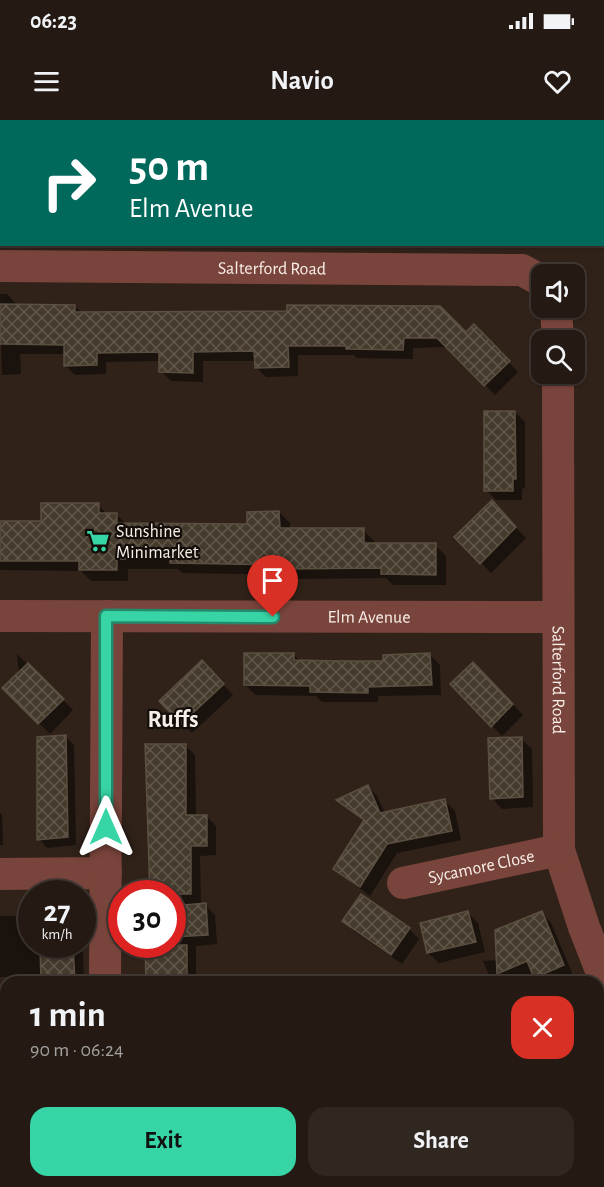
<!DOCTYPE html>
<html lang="en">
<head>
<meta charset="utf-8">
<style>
  :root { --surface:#241a13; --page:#302721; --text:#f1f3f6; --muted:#a3a1a0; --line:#413833; --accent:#37d4a6 }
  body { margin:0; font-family:"Alegreya Sans",sans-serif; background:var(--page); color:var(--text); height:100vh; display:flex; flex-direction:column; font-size:22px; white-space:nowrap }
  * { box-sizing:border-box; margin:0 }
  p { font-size:20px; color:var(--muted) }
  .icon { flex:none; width:33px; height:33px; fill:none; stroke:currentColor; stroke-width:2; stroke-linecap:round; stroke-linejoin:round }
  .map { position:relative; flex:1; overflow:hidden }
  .panel { position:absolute; left:0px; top:856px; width:604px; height:212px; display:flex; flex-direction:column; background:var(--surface); border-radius:18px 18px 0 0; box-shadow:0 2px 4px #0004,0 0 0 2px var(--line) }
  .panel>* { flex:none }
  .top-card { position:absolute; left:0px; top:0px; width:604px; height:126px; box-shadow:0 2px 4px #0004,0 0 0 2px var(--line); background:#00695c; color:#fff; overflow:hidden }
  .fabs { position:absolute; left:531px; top:144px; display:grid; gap:12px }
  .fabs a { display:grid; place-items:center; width:54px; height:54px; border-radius:12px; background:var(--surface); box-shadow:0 2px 4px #0004,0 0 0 2px var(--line); font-size:30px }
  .speed { position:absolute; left:18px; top:760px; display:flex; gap:12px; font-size:30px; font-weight:700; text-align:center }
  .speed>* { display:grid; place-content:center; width:78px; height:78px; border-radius:50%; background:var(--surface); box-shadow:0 2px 4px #0004,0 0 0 2px var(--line); line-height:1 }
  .speed small { font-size:15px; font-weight:400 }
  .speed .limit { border:9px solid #d22; background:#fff; color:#111 }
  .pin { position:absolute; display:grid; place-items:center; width:51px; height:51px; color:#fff; margin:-62px -26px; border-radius:50% 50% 50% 0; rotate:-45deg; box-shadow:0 0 6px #0007 }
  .pin .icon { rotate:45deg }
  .me { position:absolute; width:66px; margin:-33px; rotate:0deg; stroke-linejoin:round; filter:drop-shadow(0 0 4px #0008) }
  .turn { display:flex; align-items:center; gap:21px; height:126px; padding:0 30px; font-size:27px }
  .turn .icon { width:78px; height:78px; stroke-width:2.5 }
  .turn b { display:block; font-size:42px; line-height:51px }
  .round { display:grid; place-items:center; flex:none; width:63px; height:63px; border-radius:18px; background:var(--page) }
  .overview { display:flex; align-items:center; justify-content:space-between; height:102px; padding:0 30px }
  h1 { font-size:36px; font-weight:600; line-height:45px }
  .primary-button { display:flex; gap:12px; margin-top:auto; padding:12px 30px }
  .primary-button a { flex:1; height:69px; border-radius:18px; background:var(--accent); color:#111; font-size:24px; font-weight:600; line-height:69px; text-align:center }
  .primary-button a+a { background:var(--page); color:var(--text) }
  .status { display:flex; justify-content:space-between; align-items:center; height:42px; padding:0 30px; background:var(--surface); direction:ltr }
  .status svg { height:16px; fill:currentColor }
  header { display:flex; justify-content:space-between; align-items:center; height:78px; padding:0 30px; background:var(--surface); font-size:27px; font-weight:600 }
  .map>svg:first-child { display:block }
  .shadow { fill:#0007 }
  .building { fill:url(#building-cross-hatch); stroke:#5a4f40; stroke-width:1.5 }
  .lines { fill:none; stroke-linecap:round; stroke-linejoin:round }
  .path { stroke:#6d6058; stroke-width:4; stroke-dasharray:4.5 4.5; stroke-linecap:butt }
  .minor { stroke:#79443b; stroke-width:32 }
  .route-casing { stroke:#248a6c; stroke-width:15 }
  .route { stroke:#37d4a6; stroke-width:10 }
  .labels { text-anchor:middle; stroke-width:4.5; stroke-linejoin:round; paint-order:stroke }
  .street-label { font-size:18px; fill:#f8eee8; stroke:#130d09 }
  .poi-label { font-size:18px; fill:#f8eee8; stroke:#130d09; text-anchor:start }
  .district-label { font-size:24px; font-weight:bold; fill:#f8eee8; stroke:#130d09 }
</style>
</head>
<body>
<div class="status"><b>06:23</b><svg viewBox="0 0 49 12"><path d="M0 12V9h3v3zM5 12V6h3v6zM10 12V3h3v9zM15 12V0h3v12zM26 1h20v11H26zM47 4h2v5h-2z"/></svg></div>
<header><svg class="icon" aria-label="menu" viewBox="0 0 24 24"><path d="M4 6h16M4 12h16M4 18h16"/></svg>Navio<svg class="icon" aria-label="heart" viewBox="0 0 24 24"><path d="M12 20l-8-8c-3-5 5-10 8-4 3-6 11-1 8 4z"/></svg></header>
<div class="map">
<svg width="604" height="1067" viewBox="0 0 604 1067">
  <defs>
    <pattern id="building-cross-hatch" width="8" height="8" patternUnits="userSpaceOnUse" patternTransform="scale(1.5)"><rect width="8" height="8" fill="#453b2d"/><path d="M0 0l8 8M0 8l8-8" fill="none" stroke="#61584b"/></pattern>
  </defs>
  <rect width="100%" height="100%" fill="#302219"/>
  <g class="shadow">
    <rect x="0" y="69" width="2" height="45"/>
    <path d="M603 84 604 85V124L603 123Z"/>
    <path d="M0 174H7L17 185 75 186 82 193 466 214 474 206 518 252 495 275 448 227 413 228V239L357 238 354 235H298V256L266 257 256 247V241H203V262L171 261 161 251V241L106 242V254L75 255 65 245V234H20L21 254 2 255Z"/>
    <path d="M515 292 525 302V368L522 369V380H496L486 370Z"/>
    <path d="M98 385 108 395H117L127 405 248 406 279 392 290 403V410H363L374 421V424L435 425 446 436V465H393L386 458 296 459 292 455 182 453 178 449H128V461H91L81 451 0 450V403H43Z"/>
    <path d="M502 393 526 418 491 453 456 417Z"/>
    <path d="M17 534 73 590 50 614 22 586Z"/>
    <path d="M294 535 301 542H385L430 535 440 545 441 575 378 576V582H322L316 576 256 575 245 565Z"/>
    <path d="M473 544 523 595 502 616 452 564Z"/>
    <path d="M212 553 233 575 192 613 182 603Z"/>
    <path d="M65 616 74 625 76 725 47 728 39 719Z"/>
    <path d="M521 619 532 629 533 687 502 689 492 678Z"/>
    <path d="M185 625 195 635 196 696H206L216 706V735L200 736 201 785H205L215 795 217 824 196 826V862H147V825H172V774H151Z"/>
    <path d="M368 667 377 676 385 693 445 681 455 691 461 720 397 733 370 776 334 749 365 702 338 680Z"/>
    <path d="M0 693 2 695 3 725H0Z"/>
    <path d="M467 792 478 803 485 832 439 843 428 833Z"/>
    <path d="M542 793 551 803 573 855 555 862H492L483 841 498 840Z"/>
    <path d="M0 796H32V825H78L83 830 84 862H42V857H0Z"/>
    <path d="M344 801 409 809 419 819 402 844 355 812Z"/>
    <path d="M598 1049 604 1057V1067H552L549 1062H598Z"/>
    <path d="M0 1054H6V1062H202L205 1067H0Z"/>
    <path d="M352 1062H368L381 1067H350Z"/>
    <path d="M423 1062H440L455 1067H421Z"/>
    <path d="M488 1062H512L524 1067H486Z"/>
  </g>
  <g class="building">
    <path d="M0 184 75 185V192L287 191V185L440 186 466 212 474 204 510 241 484 266 437 218H404L403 230 346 229V226H288L289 247 255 248 254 231 193 232V253L159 252V232L97 233V245L64 246V225L0 224Z"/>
    <path d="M484 291H515L516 359H513V371H484Z"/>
    <path d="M492 380 516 407 480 444 454 417Z"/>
    <path d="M41 383H99V393H117V403L247 404V392L279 391 280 408H364V423H436V455L381 454V448L283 449V445L170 443V439H117V450H79V441H0V401H41Z"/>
    <path d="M244 533H294V540L339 541H383V535L430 533 432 565 368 567V573L310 572V566L244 565Z"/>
    <path d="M202 540 224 564 181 604 159 581Z"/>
    <path d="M473 542 513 584 491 607 450 564Z"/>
    <path d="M28 543 64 579 38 604 2 568Z"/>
    <path d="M66 615 68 717 37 720V617Z"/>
    <path d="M522 617 523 677 490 679 488 618Z"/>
    <path d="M145 624H186V695H207V726H191V774H150Z"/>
    <path d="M368 665 380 693 445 679 452 711 387 724 360 767 333 749 364 700 336 680Z"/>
    <path d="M361 774 410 808 391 835 342 801Z"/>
    <path d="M206 783 208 815 172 817V786Z"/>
    <path d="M468 791 476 822 427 833 420 803Z"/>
    <path d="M542 791 564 845 534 858 527 841 497 854 495 810Z"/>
    <path d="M40 825H73L75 862H41Z"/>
    <path d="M145 825H187V862H146Z"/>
  </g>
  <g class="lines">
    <path class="path" d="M596 2 597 0"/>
    <g class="minor">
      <path id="s1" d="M0 146 522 150 542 161"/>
      <path d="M556 188 558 220"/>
      <path id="s2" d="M558 254 559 730 584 807 604 858"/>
      <path id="s3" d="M0 496 558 497"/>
      <path d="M0 754 106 753"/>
      <path id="s4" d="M403 763 559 730"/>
      <path d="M105 862 107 496"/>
      <path d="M598 970 604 967"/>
      <path d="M598 999 604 1014"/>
      <path d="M0 1014H6"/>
    </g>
  </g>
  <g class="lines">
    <g class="route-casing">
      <path id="route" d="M106 707V496L273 497"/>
    </g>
    <use href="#route" class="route"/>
  </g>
  <defs>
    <g id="supermarket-bare" transform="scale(1.8)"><path d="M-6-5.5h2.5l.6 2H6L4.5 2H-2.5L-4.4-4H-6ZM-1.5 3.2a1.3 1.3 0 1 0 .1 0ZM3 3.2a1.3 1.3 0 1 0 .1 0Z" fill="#37d4a6" stroke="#130d09" stroke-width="2.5" paint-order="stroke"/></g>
  </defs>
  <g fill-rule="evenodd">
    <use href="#supermarket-bare" x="98" y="421"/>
  </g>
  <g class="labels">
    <g class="street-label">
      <text dy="6" stroke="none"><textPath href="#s1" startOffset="272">Salterford Road</textPath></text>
      <text dy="6" stroke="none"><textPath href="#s3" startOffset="369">Elm Avenue</textPath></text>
      <text dy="6" stroke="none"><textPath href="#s2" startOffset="306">Salterford Road</textPath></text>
      <text dy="6" stroke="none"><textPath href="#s4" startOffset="80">Sycamore Close</textPath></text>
    </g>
    <g class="poi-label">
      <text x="116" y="417">Sunshine<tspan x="116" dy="21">Minimarket</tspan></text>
    </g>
    <g class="district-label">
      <text x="173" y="607">Ruffs</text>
    </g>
  </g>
</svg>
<div class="fabs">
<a><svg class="icon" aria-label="sound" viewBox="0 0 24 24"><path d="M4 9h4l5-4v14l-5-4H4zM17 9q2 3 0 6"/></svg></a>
<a><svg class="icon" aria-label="search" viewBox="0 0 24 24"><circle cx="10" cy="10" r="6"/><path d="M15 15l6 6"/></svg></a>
</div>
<div class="speed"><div>27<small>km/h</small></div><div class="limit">30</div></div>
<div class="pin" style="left:273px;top:497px;background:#d93025"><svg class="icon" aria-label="arrive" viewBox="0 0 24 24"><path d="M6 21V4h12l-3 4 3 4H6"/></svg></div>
<svg class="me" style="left:106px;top:707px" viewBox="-20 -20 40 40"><path d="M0-17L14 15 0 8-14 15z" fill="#37d4a6" stroke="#fff" stroke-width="4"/></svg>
<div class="top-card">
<div class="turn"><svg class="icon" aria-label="right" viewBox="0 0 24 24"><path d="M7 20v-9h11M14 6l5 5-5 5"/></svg><div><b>50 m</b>Elm Avenue</div></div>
</div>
<section class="panel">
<div class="overview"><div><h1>1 min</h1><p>90 m · 06:24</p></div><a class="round" style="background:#d93025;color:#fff"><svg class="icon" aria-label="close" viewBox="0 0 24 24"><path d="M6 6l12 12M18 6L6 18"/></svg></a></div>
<div class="primary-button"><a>Exit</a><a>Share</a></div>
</section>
</div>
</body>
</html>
